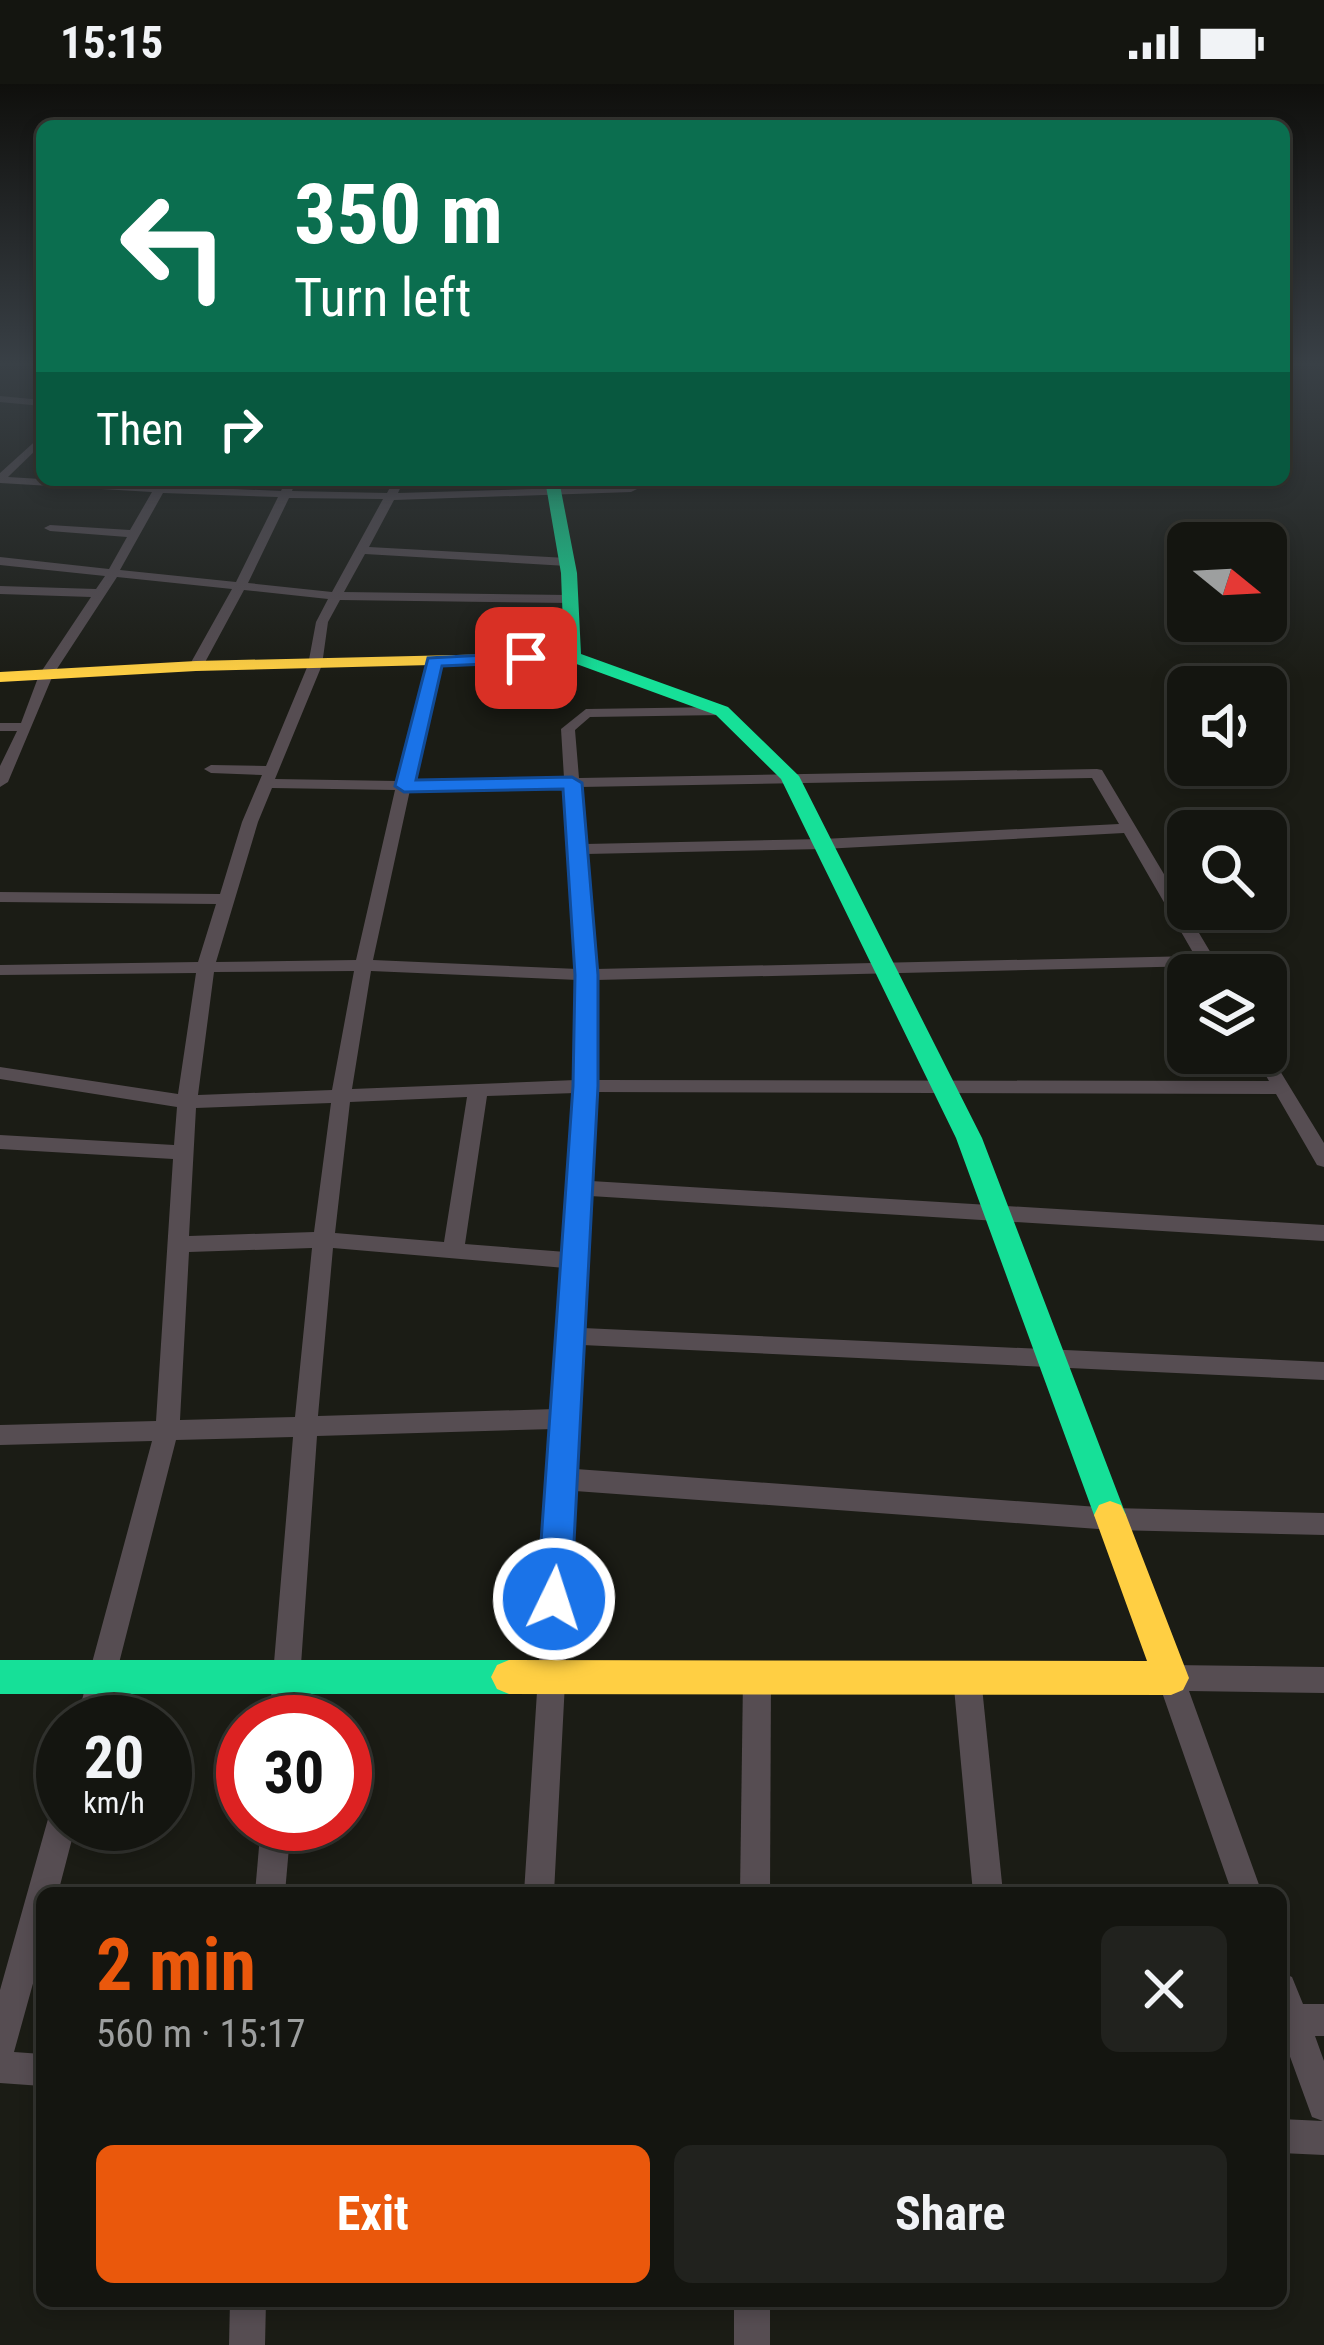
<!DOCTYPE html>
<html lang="en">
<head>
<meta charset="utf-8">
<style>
  :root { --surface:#141510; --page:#21221e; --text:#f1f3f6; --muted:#9d9f9f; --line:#333430; --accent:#ea580c }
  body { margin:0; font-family:"Roboto Condensed",sans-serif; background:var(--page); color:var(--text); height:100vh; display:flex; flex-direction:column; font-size:45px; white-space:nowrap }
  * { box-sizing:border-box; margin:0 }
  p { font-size:39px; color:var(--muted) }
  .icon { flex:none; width:66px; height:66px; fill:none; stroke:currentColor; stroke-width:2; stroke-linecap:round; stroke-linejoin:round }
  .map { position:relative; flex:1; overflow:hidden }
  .details { position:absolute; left:36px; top:1803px; width:1251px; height:420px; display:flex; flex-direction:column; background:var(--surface); border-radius:18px; box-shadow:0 6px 18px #0003,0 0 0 3px var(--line) }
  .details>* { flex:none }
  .guide { position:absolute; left:36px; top:36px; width:1254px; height:366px; border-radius:18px; box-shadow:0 6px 18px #0003,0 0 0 3px var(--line); background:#0b6e4f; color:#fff; overflow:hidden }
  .needle { width:78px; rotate:108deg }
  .tools { position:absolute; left:1167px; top:438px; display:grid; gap:24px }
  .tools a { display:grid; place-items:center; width:120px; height:120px; border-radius:18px; background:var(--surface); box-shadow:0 6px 18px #0003,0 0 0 3px var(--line); font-size:60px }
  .speed { position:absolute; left:36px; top:1611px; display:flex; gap:24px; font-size:60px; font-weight:700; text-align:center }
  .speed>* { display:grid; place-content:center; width:156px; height:156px; border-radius:50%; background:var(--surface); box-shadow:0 6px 18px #0003,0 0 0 3px var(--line); line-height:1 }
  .speed small { font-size:30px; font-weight:400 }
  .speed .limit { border:18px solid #d22; background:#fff; color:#111 }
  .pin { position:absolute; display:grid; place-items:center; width:102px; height:102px; color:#fff; margin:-51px; border-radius:24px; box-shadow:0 6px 18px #0006 }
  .me { position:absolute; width:132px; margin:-66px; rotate:4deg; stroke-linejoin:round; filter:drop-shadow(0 0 9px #0008) }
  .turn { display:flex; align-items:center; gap:42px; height:252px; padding:0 60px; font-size:54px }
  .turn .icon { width:156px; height:156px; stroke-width:2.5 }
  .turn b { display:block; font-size:84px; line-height:102px }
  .then { display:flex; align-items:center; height:114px; padding:0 60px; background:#0003; gap:24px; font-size:45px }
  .round { display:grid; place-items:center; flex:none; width:126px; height:126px; border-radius:18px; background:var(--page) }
  .headline { display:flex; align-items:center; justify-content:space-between; height:204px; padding:0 60px }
  h1 { font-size:72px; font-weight:700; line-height:90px; color:var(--accent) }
  .cta { display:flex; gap:24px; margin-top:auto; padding:24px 60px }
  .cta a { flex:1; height:138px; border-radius:18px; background:var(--accent); color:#fff; font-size:48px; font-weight:700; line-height:138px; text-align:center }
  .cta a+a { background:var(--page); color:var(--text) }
  .status { display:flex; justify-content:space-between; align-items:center; height:84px; padding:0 60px; background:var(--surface); direction:ltr }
  .status svg { height:33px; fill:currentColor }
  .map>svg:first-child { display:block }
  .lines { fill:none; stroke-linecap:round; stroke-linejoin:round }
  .street { fill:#564d52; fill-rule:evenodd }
  .fast { fill:#16e098; fill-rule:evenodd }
  .slow { fill:#ffcf43; fill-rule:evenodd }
  .route { fill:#1a73e8; stroke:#114b97; stroke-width:3 }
</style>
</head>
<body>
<div class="status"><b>15:15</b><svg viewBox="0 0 49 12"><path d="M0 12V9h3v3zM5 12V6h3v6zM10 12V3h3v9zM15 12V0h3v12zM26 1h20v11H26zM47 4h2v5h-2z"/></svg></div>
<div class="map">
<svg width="1324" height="2261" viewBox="0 0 1324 2261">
  <rect width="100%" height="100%" fill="#1b1c15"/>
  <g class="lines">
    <g class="street">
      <path d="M0 312 42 316V322L0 318Z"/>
      <path d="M42 351V360L8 393 155 402 159 396H169L166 402 281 407 286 396H296L292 407 387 409 394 396H404L398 409 631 402 637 405 631 408 394 416 369 463 567 474 573 478 567 482 365 470 344 508 570 511 576 515 570 519 340 516 328 538 322 581 275 695 397 697 427 577 434 573 441 577 413 697 564 694 561 645 586 625 722 623 729 627 722 631 590 633 575 646 579 694 1097 685 1102 686 1224 891H1206L1201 882 596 896V996L1269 997 1253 969H1266V964L1324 1059V1083L1317 1081 1276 1010 595 1008 591 1097 1324 1141V1157L590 1112 583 1244 1324 1278V1296L582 1261 576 1385 1112 1424 1324 1429V1451L1112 1446 575 1407 554 1809H524L554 1345 317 1352 297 1638H269L293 1353 176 1356 104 1638H76L152 1357 0 1361V1341L156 1337 173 1075 0 1065V1051L174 1061 177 1023 0 995V983L178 1010 196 889 0 891V881L198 878 216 820 0 818V808L220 810 242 738 262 691 211 689 204 685 211 681 266 682 308 581 316 538 328 515 244 506 203 582 196 586 189 582 232 505 117 493 53 591 8 698 0 703V682L17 647H0V639H21L39 591 91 513 0 510V502L96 505 105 492 0 481V473L109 485 127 453 50 447 44 444 50 441 130 446 152 408 0 399V389ZM163 409 278 413 236 498 120 486ZM289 414 383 415 332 508 248 499ZM1092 694 1119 740 823 755 585 760 580 703ZM272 704 395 706 356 876 216 878 258 738ZM565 704 578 885 373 876 410 706ZM1124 749 1195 872 595 885 586 770 823 765ZM354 887 332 1006 198 1011 214 888ZM371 887 578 896 576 996 352 1005ZM576 1009 566 1168 465 1160 487 1012ZM467 1013 444 1158 335 1149 350 1018ZM331 1019 314 1148 189 1152 196 1024ZM312 1164 295 1333 180 1336 189 1168ZM333 1164 565 1184 555 1325 318 1332Z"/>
      <path d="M967 1580 977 1584 981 1593 1003 1809H973L953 1593 957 1584Z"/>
      <path d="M1171 1581 1324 1583V1609L1189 1607 1262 1809H1232L1157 1594 1161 1585Z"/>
      <path d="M757 1582 767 1586 771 1595 770 1809H740L743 1595 747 1586Z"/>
      <path d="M63 1720V1740H76L58 1809H42V1867L14 1968 42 1970V2002L0 1999V1906L48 1735 53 1725Z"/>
      <path d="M261 1740H291L285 1809H255Z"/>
      <path d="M1281 1888 1292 1893 1303 1920H1324V1952H1315L1324 1977V2071L1281 2069V2035L1323 2037 1312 2033 1281 1948Z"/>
      <path d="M230 2217H266L265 2261H229Z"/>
      <rect x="734" y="2217" width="36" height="44"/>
    </g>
    <g class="fast">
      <path d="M545 396H559L577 489 581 570 728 623 799 692 982 1054 1126 1431 1121 1441 1110 1445 1099 1441 1094 1431 956 1054 781 695 716 631 571 578 542 579 533 574 542 569 564 568 561 489Z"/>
      <path d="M0 1576H509L521 1581 527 1593 521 1605 509 1610H0Z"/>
    </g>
    <g class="slow">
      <path d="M542 569 551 574 548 578 196 587 0 598V588L196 577Z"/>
      <path d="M1110 1417 1121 1421 1126 1431 1189 1594 1183 1606 1171 1611 509 1610 497 1605 491 1593 497 1581 509 1576 1147 1577 1094 1431 1099 1421Z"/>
    </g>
  </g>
  <linearGradient id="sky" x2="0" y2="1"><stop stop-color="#0f0f0c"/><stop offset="0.47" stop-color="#394046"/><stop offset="1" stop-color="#394046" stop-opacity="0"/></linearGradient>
  <rect width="1324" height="595" fill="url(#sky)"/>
  <path class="route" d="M526 569 533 571V578L442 582 416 696 572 693 582 699 598 891V1002L571 1515 566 1526 554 1531 542 1526 537 1515 573 1002 575 891 563 705 404 708 395 702 428 574Z"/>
</svg>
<div class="tools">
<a><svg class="needle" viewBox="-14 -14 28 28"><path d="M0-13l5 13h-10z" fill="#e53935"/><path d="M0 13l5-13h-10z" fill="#9d9f9f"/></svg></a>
<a><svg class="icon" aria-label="sound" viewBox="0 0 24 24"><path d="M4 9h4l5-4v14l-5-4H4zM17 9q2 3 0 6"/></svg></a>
<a><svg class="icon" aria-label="search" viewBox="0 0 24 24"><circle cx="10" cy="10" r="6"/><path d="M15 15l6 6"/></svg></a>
<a><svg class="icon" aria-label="layers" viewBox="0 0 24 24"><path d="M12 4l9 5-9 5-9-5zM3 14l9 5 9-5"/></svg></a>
</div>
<div class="speed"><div>20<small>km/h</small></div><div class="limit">30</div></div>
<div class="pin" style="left:526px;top:574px;background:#d93025"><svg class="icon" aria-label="arrive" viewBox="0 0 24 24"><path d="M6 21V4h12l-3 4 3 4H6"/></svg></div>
<svg class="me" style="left:554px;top:1515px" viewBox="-20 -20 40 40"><circle r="17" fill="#1a73e8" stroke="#fff" stroke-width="3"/><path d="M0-11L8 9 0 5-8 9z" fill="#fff"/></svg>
<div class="guide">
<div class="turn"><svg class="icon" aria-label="left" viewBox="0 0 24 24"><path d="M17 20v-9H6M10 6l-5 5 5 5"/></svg><div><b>350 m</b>Turn left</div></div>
<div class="then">Then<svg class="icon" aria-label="right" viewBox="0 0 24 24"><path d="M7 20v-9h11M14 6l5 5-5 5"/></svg></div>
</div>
<section class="details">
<div class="headline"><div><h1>2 min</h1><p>560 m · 15:17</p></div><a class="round"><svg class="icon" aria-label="close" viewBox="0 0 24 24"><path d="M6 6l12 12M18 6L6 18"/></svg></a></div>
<div class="cta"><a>Exit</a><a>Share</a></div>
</section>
</div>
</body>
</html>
